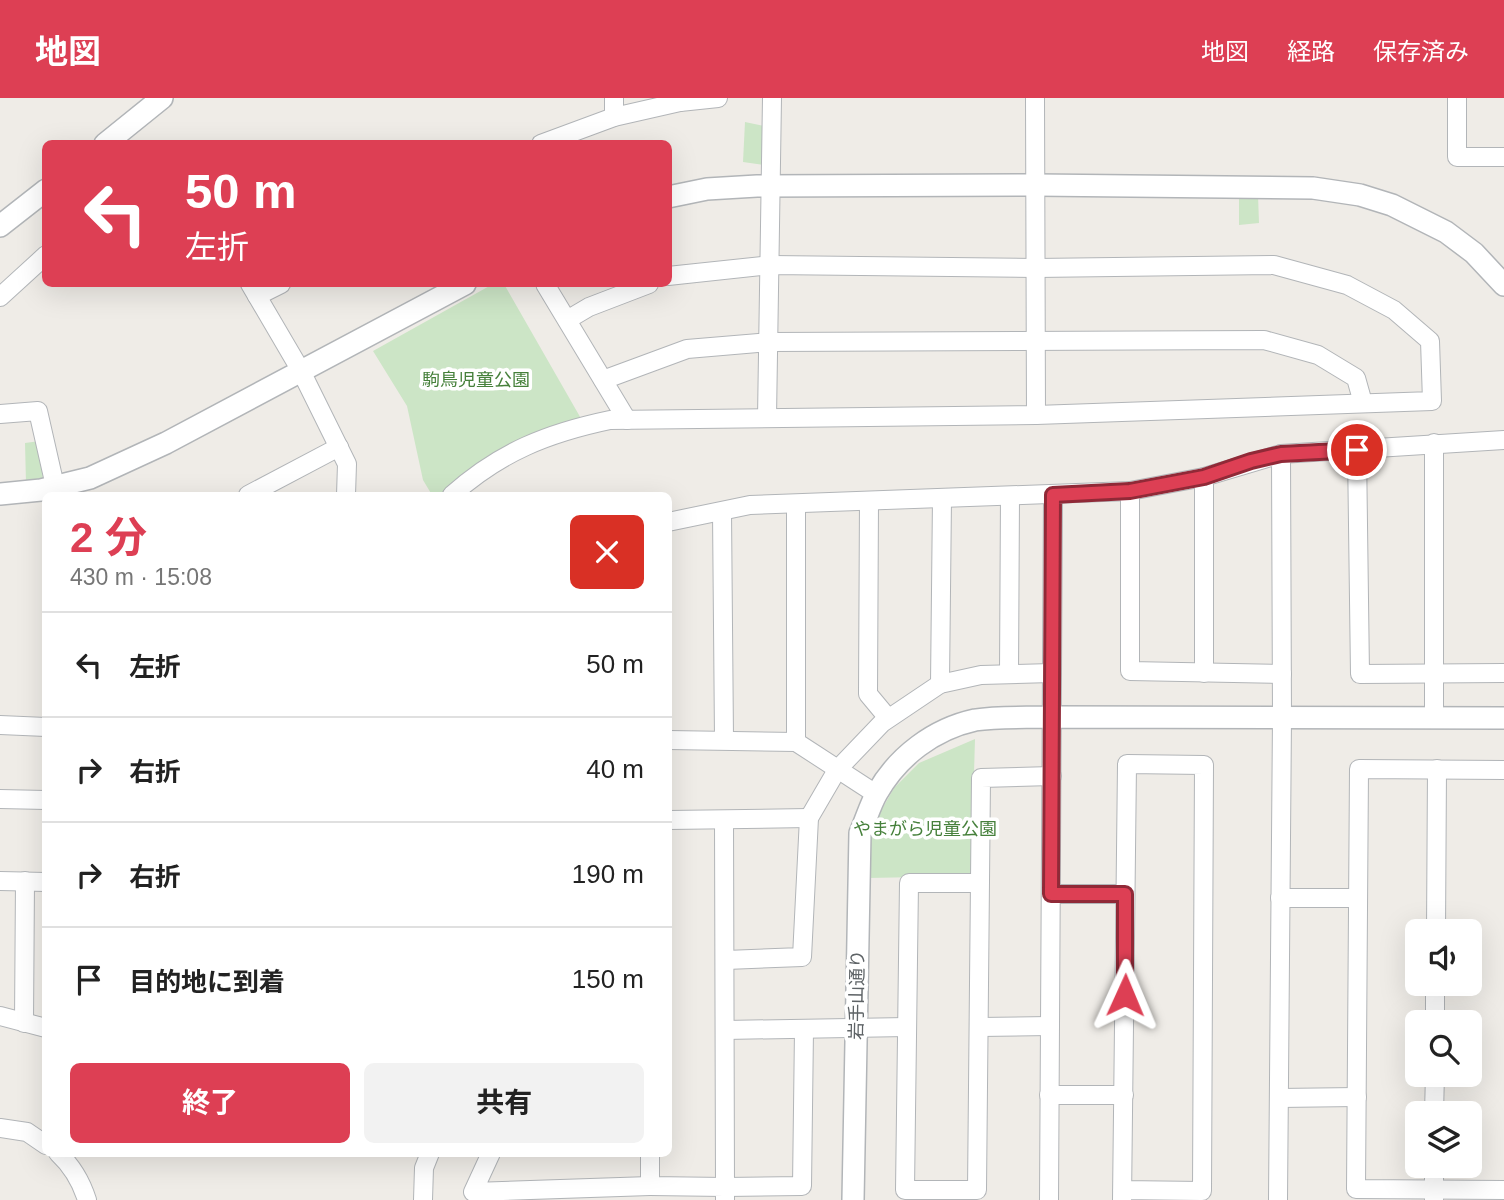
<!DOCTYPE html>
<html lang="ja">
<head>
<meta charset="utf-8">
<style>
  :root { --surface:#fff; --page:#f2f2f2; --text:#222; --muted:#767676; --line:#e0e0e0; --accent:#dd3f54 }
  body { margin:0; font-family:Arial,"Noto Sans JP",sans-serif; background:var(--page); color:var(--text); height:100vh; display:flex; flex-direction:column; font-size:26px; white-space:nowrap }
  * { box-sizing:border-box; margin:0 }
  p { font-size:23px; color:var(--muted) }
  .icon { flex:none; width:38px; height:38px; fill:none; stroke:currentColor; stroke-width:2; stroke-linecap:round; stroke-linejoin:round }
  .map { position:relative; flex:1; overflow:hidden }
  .sheet { position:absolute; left:42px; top:394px; width:630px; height:665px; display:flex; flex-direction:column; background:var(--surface); border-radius:10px; box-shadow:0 7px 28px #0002 }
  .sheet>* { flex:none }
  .banner { position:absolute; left:42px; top:42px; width:630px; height:147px; border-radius:10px; box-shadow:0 7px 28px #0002; background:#dd3f54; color:#fff; overflow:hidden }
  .controls { position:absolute; left:1405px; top:821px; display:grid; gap:14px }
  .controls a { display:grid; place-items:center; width:77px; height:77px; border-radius:10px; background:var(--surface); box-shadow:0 7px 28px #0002; font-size:35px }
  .pin { position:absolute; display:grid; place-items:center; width:60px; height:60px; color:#fff; margin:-30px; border:4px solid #fff; border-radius:50%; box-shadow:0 2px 7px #0007 }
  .me { position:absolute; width:77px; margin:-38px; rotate:1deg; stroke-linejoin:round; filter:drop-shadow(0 0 5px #0008) }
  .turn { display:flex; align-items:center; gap:24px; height:147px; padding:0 28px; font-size:32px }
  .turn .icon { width:91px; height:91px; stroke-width:2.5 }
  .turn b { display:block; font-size:49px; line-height:60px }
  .round { display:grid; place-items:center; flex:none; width:74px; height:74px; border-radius:10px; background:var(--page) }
  .headline { display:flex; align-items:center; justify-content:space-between; height:119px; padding:0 28px }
  h1 { font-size:42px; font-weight:700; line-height:52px; color:var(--accent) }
  .cta { display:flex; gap:14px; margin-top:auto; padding:14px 28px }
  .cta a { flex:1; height:80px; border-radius:10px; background:var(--accent); color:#fff; font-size:28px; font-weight:700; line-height:80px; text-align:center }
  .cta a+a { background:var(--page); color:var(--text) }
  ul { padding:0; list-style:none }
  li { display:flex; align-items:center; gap:21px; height:105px; padding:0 28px; border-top:2px solid var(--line) }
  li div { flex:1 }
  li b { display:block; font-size:26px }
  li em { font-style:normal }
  header { display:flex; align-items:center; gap:42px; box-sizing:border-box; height:98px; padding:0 35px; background:var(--accent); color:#fff }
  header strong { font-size:33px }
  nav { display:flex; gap:38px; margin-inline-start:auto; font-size:24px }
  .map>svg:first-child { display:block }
  .green { fill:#cce5c6 }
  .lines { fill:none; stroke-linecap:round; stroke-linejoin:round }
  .minor-casing { stroke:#b2b5b8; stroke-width:20 }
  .tertiary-casing { stroke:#b2b5b8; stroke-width:24 }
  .minor { stroke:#fff; stroke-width:18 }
  .tertiary { stroke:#fff; stroke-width:21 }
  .route-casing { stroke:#902937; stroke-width:18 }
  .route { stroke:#dd3f54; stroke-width:12 }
  .labels { text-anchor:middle; stroke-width:7; stroke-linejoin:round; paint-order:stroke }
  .park-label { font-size:18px; fill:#46803b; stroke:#fff }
  .street-label { font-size:18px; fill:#5e6366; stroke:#fff }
</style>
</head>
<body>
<header>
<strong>地図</strong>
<nav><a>地図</a><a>経路</a><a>保存済み</a></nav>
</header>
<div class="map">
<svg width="1504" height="1102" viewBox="0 0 1504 1102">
  <rect width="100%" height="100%" fill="#efece7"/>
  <g class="green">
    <path d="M745 24 764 28V67L743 64Z"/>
    <path d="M1258 97 1259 125 1239 127V99Z"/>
    <path d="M493 186H504L583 324 464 380 443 397H432L423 382 407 308 373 253Z"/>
    <path d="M40 343 43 382 26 385 25 345Z"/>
    <path d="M975 641 971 778 868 780 870 732 894 690 919 665Z"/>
  </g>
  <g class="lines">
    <g class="minor-casing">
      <g id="minor">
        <path d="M614 0V19"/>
        <path d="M1457 0V59H1504"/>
        <path d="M680 4 718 0"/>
        <path d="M541 46 614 19 680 4V0"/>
        <path d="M668 178 771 167 1036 170 1274 167 1347 187 1394 212 1430 243 1432 303 1036 317"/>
        <path d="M250 186 301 273 347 366 346 397"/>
        <path d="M545 186 627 322"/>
        <path d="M257 198 281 186"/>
        <path d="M0 199 46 157"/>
        <path d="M567 222 589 209 649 186"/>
        <path d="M603 282 687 251 769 244 1264 242 1318 257 1356 280 1363 305"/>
        <path d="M0 316 38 313 55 388V397"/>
        <path d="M767 320 772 0"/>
        <path d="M1357 352 1360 576 1504 575"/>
        <path d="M1204 379V575"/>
        <path d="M1130 393V573L1282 576"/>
        <path d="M248 397 339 349"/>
        <path d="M452 397C500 354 548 335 610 322L1036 317 1035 0"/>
        <path d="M869 403 868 596 888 620"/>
        <path d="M722 414 724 641"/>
        <path d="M668 424 750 407 1130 393 1204 379 1281 356 1504 342"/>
        <path d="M1009 576 1010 398"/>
        <path d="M940 586 942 400"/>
        <path d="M1434 619V345"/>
        <path d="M0 627 46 629"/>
        <path d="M668 642 796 644 876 696"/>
        <path d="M796 644V406"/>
        <path d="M1504 672 1359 671 1356 1091 1504 1092"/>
        <path d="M0 701 46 702"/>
        <path d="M668 722 809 720"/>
        <path d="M724 722 725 1089 802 1088 804 932"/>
        <path d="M0 783 46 784"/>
        <path d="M980 785H909L905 1092H977L981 680 1052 678"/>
        <path d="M1051 796H1125"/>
        <path d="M1280 800H1358"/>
        <path d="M1436 833 1437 671"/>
        <path d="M726 862 802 859 809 720 837 672 882 625 940 586 981 577 1052 575"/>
        <path d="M0 918 46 930"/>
        <path d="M1435 924V886"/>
        <path d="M24 925 25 783"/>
        <path d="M979 929 1050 928"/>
        <path d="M725 932 907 929"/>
        <path d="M1049 997H1124"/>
        <path d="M1279 1000 1357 999"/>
        <path d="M1434 1015 1435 976"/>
        <path d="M0 1030 27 1034 46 1047"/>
        <path d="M58 1055C72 1068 81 1083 87 1102"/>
        <path d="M491 1055 473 1094 650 1088"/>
        <path d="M650 1055V1088L725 1089V1102"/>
        <path d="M423 1102 424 1070 430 1055"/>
        <path d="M1049 1102 1053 397"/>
        <path d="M1122 1102 1127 666 1204 667 1202 1093 1122 1092"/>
        <path d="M1278 1102 1282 619 1281 356"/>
        <path d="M1434 1102V1068"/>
      </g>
    </g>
    <g class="tertiary-casing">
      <g id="tertiary">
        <path d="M105 46 162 0"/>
        <path d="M668 99 707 91 757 88 1036 87 1313 90 1360 97 1392 107 1446 134 1474 155 1504 187"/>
        <path d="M0 128 46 92"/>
        <path d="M0 396 41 392 90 380 166 345 465 186"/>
        <path d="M853 1102 860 735C866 722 870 707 877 695 898 658 934 631 975 622 1000 618 1027 620 1052 619L1504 620"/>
      </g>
    </g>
    <use href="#minor" class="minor"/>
    <use href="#tertiary" class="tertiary"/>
  </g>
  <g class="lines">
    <g class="route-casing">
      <path id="route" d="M1125 897V796H1051L1053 397 1130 393 1204 379 1251 363 1281 356 1357 352"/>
    </g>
    <use href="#route" class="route"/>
  </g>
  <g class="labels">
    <g class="park-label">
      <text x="476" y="288">駒鳥児童公園</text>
      <text x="925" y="737">やまがら児童公園</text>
    </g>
    <g class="street-label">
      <text transform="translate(857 897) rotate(-89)" y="6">岩手山通り</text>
    </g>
  </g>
</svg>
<div class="controls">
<a><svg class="icon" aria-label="sound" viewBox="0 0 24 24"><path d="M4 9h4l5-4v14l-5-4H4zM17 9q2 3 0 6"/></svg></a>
<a><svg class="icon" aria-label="search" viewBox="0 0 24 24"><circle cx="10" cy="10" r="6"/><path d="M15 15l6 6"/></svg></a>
<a><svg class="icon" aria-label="layers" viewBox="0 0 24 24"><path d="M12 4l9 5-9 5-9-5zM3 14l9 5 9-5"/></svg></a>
</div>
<div class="pin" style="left:1357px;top:352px;background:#d93025"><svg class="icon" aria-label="arrive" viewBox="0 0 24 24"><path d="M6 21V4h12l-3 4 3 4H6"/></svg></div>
<svg class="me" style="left:1125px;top:897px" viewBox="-20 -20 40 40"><path d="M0-17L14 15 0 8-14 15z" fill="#dd3f54" stroke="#fff" stroke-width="4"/></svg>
<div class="banner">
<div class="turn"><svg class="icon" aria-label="left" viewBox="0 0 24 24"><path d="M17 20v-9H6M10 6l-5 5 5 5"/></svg><div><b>50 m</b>左折</div></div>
</div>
<section class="sheet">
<div class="headline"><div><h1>2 分</h1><p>430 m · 15:08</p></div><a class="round" style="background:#d93025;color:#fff"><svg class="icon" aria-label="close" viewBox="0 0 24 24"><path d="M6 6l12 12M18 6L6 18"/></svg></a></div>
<ul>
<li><svg class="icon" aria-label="left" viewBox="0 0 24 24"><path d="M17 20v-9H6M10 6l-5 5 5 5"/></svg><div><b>左折</b></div><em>50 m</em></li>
<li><svg class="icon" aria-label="right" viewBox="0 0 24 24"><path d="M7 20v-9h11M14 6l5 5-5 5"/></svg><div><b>右折</b></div><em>40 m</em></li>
<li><svg class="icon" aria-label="right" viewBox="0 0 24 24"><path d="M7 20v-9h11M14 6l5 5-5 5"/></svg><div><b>右折</b></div><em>190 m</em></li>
<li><svg class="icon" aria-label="arrive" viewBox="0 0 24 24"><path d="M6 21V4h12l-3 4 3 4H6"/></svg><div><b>目的地に到着</b></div><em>150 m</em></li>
</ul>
<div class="cta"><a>終了</a><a>共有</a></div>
</section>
</div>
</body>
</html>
